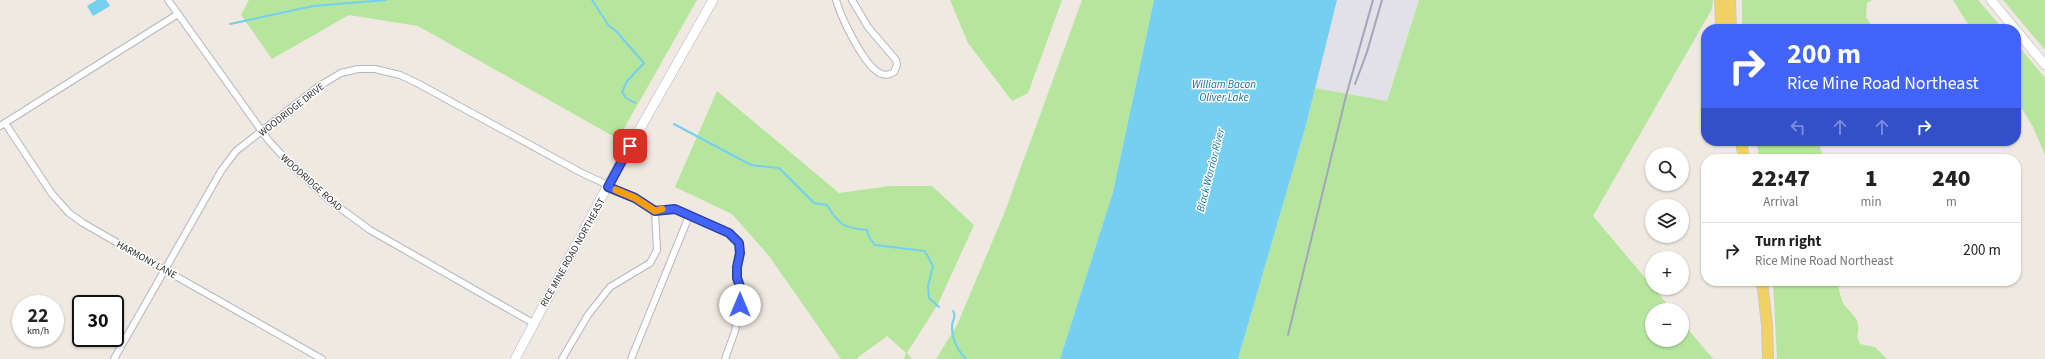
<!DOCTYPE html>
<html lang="en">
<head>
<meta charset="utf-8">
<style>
  :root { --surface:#fff; --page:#f2f2f2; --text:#222; --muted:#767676; --line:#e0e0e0 }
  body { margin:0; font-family:"Source Sans 3",sans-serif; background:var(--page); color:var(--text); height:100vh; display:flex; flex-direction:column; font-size:15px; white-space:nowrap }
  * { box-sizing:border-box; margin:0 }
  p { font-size:13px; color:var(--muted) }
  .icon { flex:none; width:22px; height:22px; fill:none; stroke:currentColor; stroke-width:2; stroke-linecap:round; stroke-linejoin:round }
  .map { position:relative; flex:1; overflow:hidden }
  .panel { position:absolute; left:1701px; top:154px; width:320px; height:132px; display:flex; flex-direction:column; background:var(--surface); border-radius:16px; box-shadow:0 1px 3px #0004 }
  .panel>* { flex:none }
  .top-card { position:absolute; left:1701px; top:24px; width:320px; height:122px; border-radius:16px; box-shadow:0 1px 3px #0004; background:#4264fb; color:#fff; overflow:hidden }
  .controls { position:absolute; left:1645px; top:147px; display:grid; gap:8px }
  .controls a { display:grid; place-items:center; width:44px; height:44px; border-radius:50%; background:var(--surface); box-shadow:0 1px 3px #0004; font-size:20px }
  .speed { position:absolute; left:12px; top:295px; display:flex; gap:8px; font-size:20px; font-weight:700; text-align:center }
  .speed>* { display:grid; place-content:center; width:52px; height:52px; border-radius:50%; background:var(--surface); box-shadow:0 1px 3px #0004; line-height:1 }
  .speed small { font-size:10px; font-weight:400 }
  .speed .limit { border:2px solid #111; border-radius:6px; background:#fff; color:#111 }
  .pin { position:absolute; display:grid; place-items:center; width:34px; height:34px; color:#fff; margin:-17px; border-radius:8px; box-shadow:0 2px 6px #0006 }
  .me { position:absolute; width:44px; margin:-22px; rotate:0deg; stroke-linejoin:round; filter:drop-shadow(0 0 3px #0008) }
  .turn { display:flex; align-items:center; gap:14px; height:84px; padding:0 20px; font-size:18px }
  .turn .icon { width:52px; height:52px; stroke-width:2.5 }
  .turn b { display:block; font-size:28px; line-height:34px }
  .lanes { display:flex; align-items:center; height:38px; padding:0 20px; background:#0003; justify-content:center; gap:20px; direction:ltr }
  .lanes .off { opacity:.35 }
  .eta { display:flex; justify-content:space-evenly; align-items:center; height:68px; text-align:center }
  .eta b { font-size:24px; font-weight:800; line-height:28px }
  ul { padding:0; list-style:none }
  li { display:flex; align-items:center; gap:12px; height:56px; padding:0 20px; border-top:1px solid var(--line) }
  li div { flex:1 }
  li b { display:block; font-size:15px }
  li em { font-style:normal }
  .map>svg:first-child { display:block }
  .industrial { fill:#e3e1e8 }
  .green { fill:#b6e59e }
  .water { fill:#75cff0 }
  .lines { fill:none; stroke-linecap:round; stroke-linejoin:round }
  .stream { stroke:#75cff0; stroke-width:2 }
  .minor-casing { stroke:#b4b7c1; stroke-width:8 }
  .secondary-casing { stroke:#b4b7c1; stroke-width:10 }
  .primary-casing { stroke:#c9c9c9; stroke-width:12 }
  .minor { stroke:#fff; stroke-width:6 }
  .secondary { stroke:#fff; stroke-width:9 }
  .primary { stroke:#f2d163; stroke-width:10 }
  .rail { stroke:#a3a6b8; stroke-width:2 }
  .route-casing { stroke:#2b41a3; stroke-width:10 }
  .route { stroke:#4264fb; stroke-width:7 }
  .slow { stroke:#f59e0b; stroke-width:7 }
  .labels { text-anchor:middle; stroke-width:3; stroke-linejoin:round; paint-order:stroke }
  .street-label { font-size:10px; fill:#2e2e2e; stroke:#fff }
  .water-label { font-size:11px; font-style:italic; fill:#0d6fa3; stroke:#fff }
</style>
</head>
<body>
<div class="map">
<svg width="2045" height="359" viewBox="0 0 2045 359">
  <rect width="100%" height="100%" fill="#efe9e1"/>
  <path class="industrial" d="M1337 0H1419L1387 101 1315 88Z"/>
  <g class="green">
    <path d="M249 0H697L618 139 418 26 349 15 272 59 241 15Z"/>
    <path d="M950 0H1062L1028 93 1012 101 968 43Z"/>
    <path d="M1082 0H1154L1113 192 1060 359H936L957 325 1004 214Z"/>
    <path d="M1419 0H1713L1712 9 1593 216 1672 310H1652V340H1682V322L1713 359H1238L1306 125 1315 88 1387 101Z"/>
    <path d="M1742 0H1872L1867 3 1866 17 1874 29H1848L1844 25H1838L1833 28 1827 27 1824 29H1742Z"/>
    <path d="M1953 0H1978L2003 29H1971Z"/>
    <path d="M2003 0H2045V50Z"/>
    <path d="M2016 43 2045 78V155L2033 127 2016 99Z"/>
    <path d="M717 91 839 193 890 186H932L974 225 938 304 907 353 912 359H904L906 353 887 336 856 359H841L769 256 732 214 675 187Z"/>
    <path d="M1757 141H1818L1824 159H1759Z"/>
    <path d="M1773 281H1837C1839 288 1840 297 1843 303 1852 316 1862 318 1857 336L1860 344 1875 347 1887 359H1777Z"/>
  </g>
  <g class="water">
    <path d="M97 0H106L110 6 93 16 87 6Z"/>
    <path d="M1154 0H1337L1306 125 1238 359H1060L1113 192Z"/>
  </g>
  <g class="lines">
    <g class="stream">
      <path d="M592 0 609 26 616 31 644 63 627 81 622 92 626 98 635 103"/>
      <path d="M230 24 313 6 386 0"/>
      <path d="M674 124 751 165 779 168 814 203 827 205C839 225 844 228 867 230L869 237 875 245 925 251 933 266 928 286 929 298 939 307"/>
      <path d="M953 311C957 317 952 320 952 326 952 339 957 350 966 359"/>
    </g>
    <g class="minor-casing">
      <g id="minor">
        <path d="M168 0 269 141 292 166 329 200 370 230 533 323"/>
        <path d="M836 0C841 17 865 69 882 74 887 76 891 74 894 72L897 65 896 60 868 27 852 0"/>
        <path d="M5 123 52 194 69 213 83 223 135 253 322 359"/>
        <path d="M0 126 178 14"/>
        <path d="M114 359 221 171 236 151 319 86 341 73 358 69H375L400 75 417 83 580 172 635 198 655 211 675 209 729 233 739 243 740 253 737 267V278L742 292 735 331 725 359"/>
        <path d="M562 359 588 315 610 287 650 263 657 250 655 211"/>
        <path d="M631 359 689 216"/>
      </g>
    </g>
    <g class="secondary-casing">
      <g id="secondary">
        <path d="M1991 0 2015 29"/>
        <path d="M2016 30 2045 65"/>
        <path d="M515 359 607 187 713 0"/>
      </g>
    </g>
    <g class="primary-casing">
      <g id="primary">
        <path d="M1720 0 1721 29"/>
        <path d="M1730 0 1731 29"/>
        <path d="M1741 141 1744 159"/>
        <path d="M1762 281 1767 325 1768 359"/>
      </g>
    </g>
    <use href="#minor" class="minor"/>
    <use href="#secondary" class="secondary"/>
    <use href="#primary" class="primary"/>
    <g class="rail">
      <path d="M1355 84 1367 52 1382 0"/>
      <path d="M1288 335 1346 96 1373 0"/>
    </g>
  </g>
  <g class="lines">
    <g class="route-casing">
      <path id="route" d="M630 146 608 187 635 198 655 211 675 209 729 233 739 243 740 253 737 267V278L742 292 740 305"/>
    </g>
    <use href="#route" class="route"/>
    <path class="slow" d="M616 190 635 198 655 211 662 209"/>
  </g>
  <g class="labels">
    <g class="street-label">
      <text transform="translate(291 109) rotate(-38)" y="4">WOODRIDGE DRIVE</text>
      <text transform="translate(312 182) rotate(42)" y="4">WOODRIDGE ROAD</text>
      <text transform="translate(572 252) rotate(-61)" y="4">RICE MINE ROAD NORTHEAST</text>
      <text transform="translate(147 259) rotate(29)" y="4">HARMONY LANE</text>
    </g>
    <g class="water-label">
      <text x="1224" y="88">William Bacon<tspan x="1224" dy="13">Oliver Lake</tspan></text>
      <text transform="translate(1210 170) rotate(-76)" y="4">Black Warrior River</text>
    </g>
  </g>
</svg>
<div class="controls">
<a><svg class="icon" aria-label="search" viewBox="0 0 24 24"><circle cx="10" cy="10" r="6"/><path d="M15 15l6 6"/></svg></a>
<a><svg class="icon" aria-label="layers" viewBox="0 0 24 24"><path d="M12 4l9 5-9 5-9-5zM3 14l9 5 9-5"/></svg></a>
<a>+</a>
<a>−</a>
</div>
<div class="speed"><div>22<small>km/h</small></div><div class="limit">30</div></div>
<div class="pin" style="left:630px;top:146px;background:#d93025"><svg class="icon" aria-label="arrive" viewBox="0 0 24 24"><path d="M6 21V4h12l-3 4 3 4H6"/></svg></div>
<svg class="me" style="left:740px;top:305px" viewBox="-20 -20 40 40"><circle r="19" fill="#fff"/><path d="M0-13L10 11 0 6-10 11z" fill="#4264fb"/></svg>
<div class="top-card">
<div class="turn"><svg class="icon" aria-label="right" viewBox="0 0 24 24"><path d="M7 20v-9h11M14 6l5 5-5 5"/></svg><div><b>200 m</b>Rice Mine Road Northeast</div></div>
<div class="lanes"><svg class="icon off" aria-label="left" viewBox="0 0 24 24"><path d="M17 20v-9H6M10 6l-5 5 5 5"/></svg><svg class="icon off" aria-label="ahead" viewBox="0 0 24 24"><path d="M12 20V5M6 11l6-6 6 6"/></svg><svg class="icon off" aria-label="ahead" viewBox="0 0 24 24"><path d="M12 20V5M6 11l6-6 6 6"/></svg><svg class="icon" aria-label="right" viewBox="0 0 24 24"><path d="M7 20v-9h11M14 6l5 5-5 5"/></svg></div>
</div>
<section class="panel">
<div class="eta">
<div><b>22:47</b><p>Arrival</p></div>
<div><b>1</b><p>min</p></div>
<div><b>240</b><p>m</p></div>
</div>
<ul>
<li><svg class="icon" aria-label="right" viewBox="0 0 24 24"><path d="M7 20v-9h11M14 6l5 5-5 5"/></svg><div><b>Turn right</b><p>Rice Mine Road Northeast</p></div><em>200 m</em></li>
</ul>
</section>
</div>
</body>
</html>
